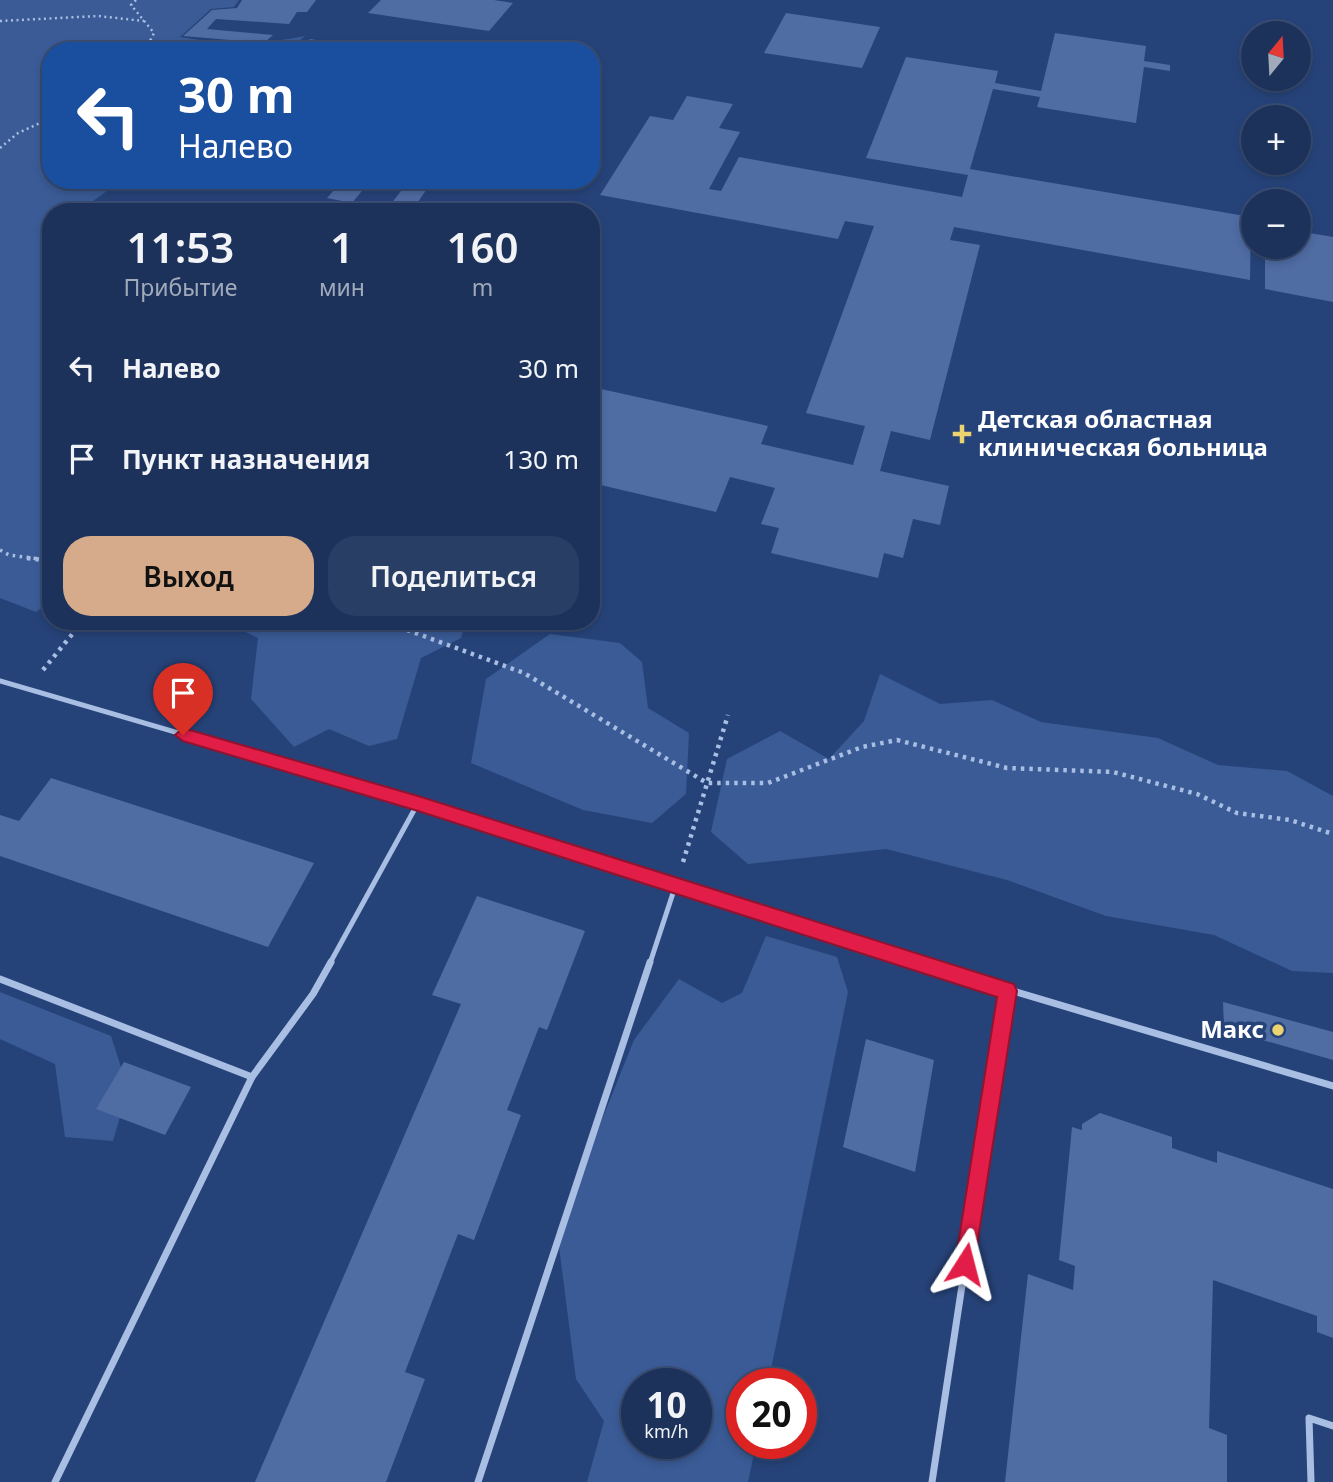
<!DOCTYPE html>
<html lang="ru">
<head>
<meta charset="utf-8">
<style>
  :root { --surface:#1c325b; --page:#293e64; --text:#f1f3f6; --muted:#a0aabb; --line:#3a4d71; --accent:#d6ab8b }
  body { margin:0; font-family:"Noto Sans",sans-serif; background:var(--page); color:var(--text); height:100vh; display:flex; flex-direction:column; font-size:26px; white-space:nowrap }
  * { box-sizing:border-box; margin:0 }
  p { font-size:23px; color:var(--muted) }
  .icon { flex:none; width:38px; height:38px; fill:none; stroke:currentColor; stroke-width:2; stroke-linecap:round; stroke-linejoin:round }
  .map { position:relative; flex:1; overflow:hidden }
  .drawer { position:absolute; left:42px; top:203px; width:558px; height:427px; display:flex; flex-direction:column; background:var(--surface); border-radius:28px; box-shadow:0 4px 10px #0003,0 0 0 2px var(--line) }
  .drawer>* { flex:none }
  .hud { position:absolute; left:42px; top:42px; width:558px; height:147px; border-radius:28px; box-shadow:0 4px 10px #0003,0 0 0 2px var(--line); background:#1a4fa0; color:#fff; overflow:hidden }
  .needle { width:46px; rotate:18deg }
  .buttons { position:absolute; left:1241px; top:21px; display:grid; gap:14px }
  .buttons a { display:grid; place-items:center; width:70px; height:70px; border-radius:50%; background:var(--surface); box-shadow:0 4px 10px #0003,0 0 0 2px var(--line); font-size:35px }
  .speed { position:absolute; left:621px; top:1368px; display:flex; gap:14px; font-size:35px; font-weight:700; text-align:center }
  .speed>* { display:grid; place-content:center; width:91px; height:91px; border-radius:50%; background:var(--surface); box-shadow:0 4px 10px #0003,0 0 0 2px var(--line); line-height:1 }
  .speed small { font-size:18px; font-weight:400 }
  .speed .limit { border:10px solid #d22; background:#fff; color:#111 }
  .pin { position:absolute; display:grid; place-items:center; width:60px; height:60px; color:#fff; margin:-72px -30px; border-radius:50% 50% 50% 0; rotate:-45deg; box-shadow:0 0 7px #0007 }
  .pin .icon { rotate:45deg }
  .me { position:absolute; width:77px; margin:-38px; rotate:9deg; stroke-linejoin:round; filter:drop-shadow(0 0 5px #0008) }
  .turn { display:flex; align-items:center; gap:24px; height:147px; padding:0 21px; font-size:32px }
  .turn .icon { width:91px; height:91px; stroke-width:2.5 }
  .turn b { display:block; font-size:49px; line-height:60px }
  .eta { display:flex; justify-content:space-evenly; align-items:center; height:119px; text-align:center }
  .eta b { font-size:42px; font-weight:600; line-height:49px }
  .primary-button { display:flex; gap:14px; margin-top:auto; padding:14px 21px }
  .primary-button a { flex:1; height:80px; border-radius:28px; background:var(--accent); color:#111; font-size:28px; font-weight:600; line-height:80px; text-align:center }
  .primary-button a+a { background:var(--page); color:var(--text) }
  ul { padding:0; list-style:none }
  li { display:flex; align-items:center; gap:21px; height:91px; padding:0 21px }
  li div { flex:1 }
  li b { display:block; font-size:26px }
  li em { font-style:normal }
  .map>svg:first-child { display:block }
  .green { fill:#3a5b96; fill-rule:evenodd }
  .building { fill:#4f6ca3 }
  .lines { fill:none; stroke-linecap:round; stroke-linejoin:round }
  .path-far2 { stroke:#a9bee3; stroke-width:2.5; stroke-dasharray:2 3.5; stroke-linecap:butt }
  .path-far1 { stroke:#a9bee3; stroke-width:3.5; stroke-dasharray:2.5 4.5; stroke-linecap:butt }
  .path { stroke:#a9bee3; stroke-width:4.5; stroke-dasharray:3.5 5; stroke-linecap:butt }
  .service-far1 { stroke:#a9bee3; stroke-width:5 }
  .service { stroke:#a9bee3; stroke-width:7 }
  .route { fill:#e11d48; stroke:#92132f; stroke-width:2 }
  .poi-dot { fill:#ebd36f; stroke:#264379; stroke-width:2.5 }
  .labels { text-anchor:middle; stroke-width:7; stroke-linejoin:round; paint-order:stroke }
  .poi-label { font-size:24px; font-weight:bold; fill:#fff; stroke:#264379; text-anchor:start }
</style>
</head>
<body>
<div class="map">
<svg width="1333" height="1482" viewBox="0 0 1333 1482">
  <rect width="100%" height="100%" fill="#264379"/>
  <g class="green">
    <path d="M0 0H239L234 7 211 9 180 37C225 45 259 45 305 36L288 51H51V180H122L78 212H51V232L40 240 51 243V601L36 612 0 598Z"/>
    <path d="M223 621H466L461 638 421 658 397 739 369 746 329 729 294 747 251 699 258 638Z"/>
    <path d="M550 634 620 643 642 662 648 708 689 733 686 794 652 823 583 810 471 763 486 679Z"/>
    <path d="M880 674 940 704 992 700 1041 722 1158 738 1218 765 1287 771 1333 796V973L1292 971 1214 935 1106 916 1007 880 886 849 748 864 711 832 727 759 780 731 829 759 864 721Z"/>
    <path d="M766 936 837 957 848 992 768 1384H742V1444H756L748 1482H587L604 1421 576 1379 557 1231 634 1040 679 979 722 1003 742 993ZM637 1384H696V1444H637Z"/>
    <path d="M0 992 111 1036 128 1089 113 1141 65 1137 55 1064 0 1039Z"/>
  </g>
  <g class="building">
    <path d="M242 0H316L307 12H297L289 24 216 19 207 29 273 35 264 43 183 36 212 10 237 8Z"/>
    <path d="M381 0H494L513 3 489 31 368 13Z"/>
    <path d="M786 13 880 27 862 68 764 53Z"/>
    <path d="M1055 33 1146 46 1144 61 1170 65V71L1144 67 1136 123 1037 107 1040 97 993 89 970 169 1251 217 1250 280 954 227 950 240 980 245 930 440 891 431 880 471 949 486 940 525 913 519 903 558 884 553 878 578 771 553 779 528 761 524 775 488 730 477 716 512 592 483V387L768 426 761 444 853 465 865 426 806 413 874 226 845 221 838 239 600 195 650 116 673 120 687 96 733 104 719 128 740 132 709 189 721 191 739 157 962 197 968 175 866 158 906 57 998 71 995 83 1041 91Z"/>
    <path d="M310 39 373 49V51H299Z"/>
    <path d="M343 180H371L352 203 327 198Z"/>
    <path d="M407 183 429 186 411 212 388 208Z"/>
    <path d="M1298 231 1333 237V302L1265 289V247H1298Z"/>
    <path d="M51 778 314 863 268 947 0 856V815L19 821Z"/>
    <path d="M477 896 585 931 547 1030 539 1027 507 1110 521 1115 474 1240 458 1234 405 1372 425 1379 386 1482H255L461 1004 432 995Z"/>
    <path d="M1223 1002 1333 1032V1060L1224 1029Z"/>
    <path d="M866 1039 934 1060 915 1172 843 1147Z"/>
    <path d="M124 1062 191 1087 165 1135 96 1109Z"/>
    <path d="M1100 1113 1172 1137V1148L1217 1163V1151L1333 1189V1338L1317 1332V1316L1213 1280 1209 1428 1227 1435V1482H1005L1028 1274 1073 1290 1075 1266 1059 1260 1072 1127 1082 1130V1124Z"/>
  </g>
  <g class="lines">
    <g class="path-far2">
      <path d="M136 0 131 5 154 33 145 51"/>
      <path d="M0 21 98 16 144 21"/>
      <path d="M0 148 18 133 51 118"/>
    </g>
    <path class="path-far1" d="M0 550 9 555 39 559"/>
    <g class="path">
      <path d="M27 558 51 561"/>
      <path d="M383 621 524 673 707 783H768L862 747 897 740 1007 768 1113 772 1197 794 1237 813 1290 820 1333 834"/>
      <path d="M43 670 83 621"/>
      <path d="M683 862 728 715"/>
    </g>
    <g class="service-far1">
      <path d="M0 681 418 803 920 963"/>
      <path d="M330 963 418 803"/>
      <path d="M650 963 675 887"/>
    </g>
    <g class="service">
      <path d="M915 962 1333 1086"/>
      <path d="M0 979 252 1077"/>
      <path d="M55 1482 252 1077 313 994 331 962"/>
      <path d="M478 1482 650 962"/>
      <path d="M932 1482 1007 991"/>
      <path d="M1311 1482 1309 1418 1333 1426"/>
    </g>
  </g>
  <path class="route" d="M183 728 418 796 1014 984 1017 991 973 1271 965 1274 958 1271 955 1264 997 997 418 811 183 741 175 735Z"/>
  <g class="poi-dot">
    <path d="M958.5 423.5h7v7h7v7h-7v7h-7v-7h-7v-7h7z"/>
    <circle cx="1278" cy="1030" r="7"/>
  </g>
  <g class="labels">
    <g class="poi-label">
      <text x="978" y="428">Детская областная<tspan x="978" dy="28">клиническая больница</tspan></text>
      <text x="1264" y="1038" text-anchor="end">Макс</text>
    </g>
  </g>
</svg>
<div class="buttons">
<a><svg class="needle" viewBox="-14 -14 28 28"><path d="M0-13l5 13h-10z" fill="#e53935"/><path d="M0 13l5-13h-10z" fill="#a0aabb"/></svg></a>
<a>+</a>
<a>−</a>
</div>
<div class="speed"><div>10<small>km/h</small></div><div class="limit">20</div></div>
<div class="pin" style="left:183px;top:735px;background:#d93025"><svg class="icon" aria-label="arrive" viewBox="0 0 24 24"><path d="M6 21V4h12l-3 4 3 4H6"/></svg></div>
<svg class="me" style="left:965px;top:1264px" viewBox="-20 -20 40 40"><path d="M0-17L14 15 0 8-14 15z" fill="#e11d48" stroke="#fff" stroke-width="4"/></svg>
<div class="hud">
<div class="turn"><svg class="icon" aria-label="left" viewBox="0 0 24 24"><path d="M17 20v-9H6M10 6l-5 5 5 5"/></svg><div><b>30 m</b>Налево</div></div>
</div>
<section class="drawer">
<div class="eta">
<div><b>11:53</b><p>Прибытие</p></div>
<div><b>1</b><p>мин</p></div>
<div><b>160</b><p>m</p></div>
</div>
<ul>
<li><svg class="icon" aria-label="left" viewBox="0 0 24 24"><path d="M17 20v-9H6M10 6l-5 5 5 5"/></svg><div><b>Налево</b></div><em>30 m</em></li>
<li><svg class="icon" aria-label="arrive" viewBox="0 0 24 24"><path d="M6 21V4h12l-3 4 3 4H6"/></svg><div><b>Пункт назначения</b></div><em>130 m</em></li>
</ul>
<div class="primary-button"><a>Выход</a><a>Поделиться</a></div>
</section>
</div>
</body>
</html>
